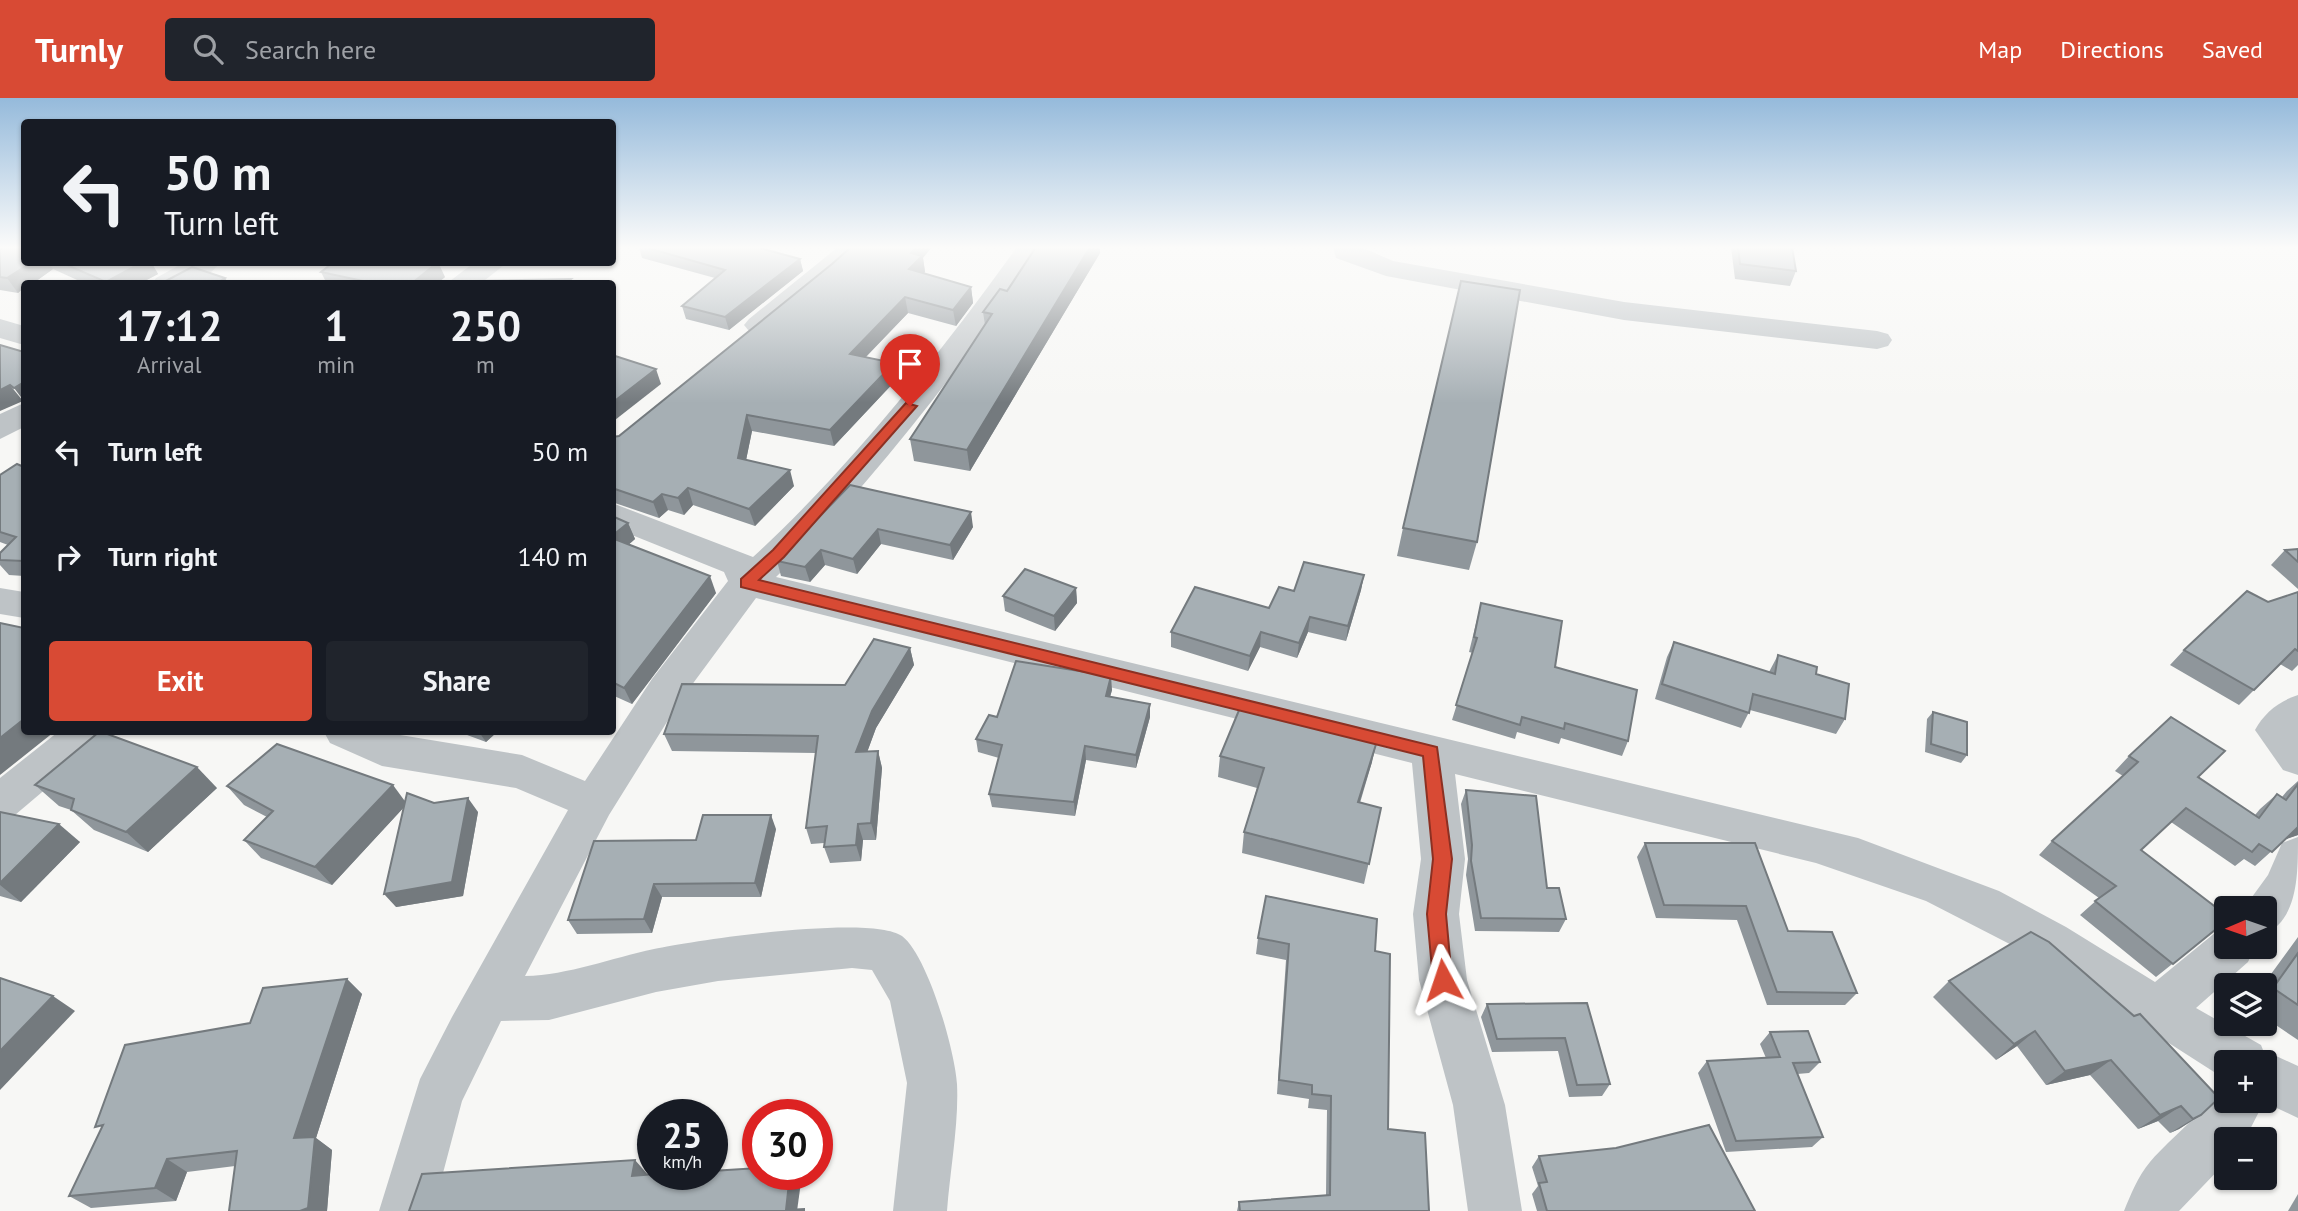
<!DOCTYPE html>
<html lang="en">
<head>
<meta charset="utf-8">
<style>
  :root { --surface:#171b24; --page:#20242c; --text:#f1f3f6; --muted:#9ea1a6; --accent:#d84a34 }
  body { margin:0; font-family:"PT Sans",sans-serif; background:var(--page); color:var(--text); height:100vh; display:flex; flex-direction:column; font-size:26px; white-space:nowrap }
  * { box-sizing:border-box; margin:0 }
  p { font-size:23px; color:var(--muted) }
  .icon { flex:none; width:38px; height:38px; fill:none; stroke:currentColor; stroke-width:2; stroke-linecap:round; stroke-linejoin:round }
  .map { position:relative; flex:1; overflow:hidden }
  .details { position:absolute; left:21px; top:182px; width:595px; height:455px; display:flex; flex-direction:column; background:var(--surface); border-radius:7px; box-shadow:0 2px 5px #0004 }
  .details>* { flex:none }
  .hud { position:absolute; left:21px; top:21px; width:595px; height:147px; border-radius:7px; box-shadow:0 2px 5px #0004; background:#171b24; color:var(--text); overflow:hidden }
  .needle { width:46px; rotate:268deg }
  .buttons { position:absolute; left:2214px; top:798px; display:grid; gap:14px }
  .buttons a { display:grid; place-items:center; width:63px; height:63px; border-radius:7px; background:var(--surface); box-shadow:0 2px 5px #0004; font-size:35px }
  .speed { position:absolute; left:637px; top:1001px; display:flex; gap:14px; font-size:35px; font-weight:700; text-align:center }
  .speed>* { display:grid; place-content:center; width:91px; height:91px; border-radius:50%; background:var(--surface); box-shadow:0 2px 5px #0004; line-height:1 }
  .speed small { font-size:18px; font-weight:400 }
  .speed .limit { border:10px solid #d22; background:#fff; color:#111 }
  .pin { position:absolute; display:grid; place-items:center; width:60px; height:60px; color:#fff; margin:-72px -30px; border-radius:50% 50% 50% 0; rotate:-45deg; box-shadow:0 0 7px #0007 }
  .pin .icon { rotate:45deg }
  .me { position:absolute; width:77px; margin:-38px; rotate:355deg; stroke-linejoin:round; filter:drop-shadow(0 0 5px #0008) }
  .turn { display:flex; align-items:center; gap:24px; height:147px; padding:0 28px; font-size:32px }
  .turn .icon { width:91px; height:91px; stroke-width:2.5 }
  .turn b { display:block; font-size:49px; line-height:60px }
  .eta { display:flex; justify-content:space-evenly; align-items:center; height:119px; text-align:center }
  .eta b { font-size:42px; font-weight:700; line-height:49px }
  .primary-button { display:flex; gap:14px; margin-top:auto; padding:14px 28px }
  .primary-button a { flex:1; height:80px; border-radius:7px; background:var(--accent); color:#fff; font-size:28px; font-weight:700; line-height:80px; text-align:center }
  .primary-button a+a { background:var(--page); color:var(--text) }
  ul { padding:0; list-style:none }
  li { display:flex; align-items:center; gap:21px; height:105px; padding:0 28px }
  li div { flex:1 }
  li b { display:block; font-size:26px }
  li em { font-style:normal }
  header { display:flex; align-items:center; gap:42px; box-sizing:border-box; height:98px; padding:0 35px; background:var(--accent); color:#fff }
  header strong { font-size:33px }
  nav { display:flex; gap:38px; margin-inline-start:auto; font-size:24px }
  .search { width:490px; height:63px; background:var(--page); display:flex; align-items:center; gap:18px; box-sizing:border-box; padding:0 24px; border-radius:7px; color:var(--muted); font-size:26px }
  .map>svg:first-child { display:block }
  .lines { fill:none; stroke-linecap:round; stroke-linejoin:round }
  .minor { fill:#bec3c6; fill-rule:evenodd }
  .wall { fill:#8f969b }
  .shaded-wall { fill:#747a7e }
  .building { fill:#a6afb4; stroke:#747a7e; stroke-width:2 }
  .route { fill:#d84a34; stroke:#8c3022; stroke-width:2 }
</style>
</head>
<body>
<header>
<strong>Turnly</strong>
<div class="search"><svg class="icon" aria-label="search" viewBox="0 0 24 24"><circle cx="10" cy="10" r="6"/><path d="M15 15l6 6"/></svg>Search here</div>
<nav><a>Map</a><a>Directions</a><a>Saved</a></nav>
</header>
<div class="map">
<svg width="2298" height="1113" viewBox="0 0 2298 1113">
  <rect width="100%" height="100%" fill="#f7f7f5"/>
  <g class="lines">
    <g class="minor">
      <path d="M838 149H868L769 233 759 236 749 233 744 227 749 221Z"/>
      <path d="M1017 149H1044C966 262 875 384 776 479L1858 740 1999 793 2066 829 2155 884 2216 834 2226 830V849H2255L2248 864 2196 910 2261 947 2263 952 2298 968V1020L2264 1004 2245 1041H2226V1064L2179 1113H2124C2131 1096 2138 1078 2150 1064 2174 1036 2202 1018 2221 985L2226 983V1003H2264V964H2226L2225 981 2033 858 1926 803 1816 765 1455 676 1465 761 1459 816 1467 882 1505 1007 1522 1113H1468L1453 1007 1419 882 1413 816 1421 761 1412 665 756 500 680 603 609 717 525 878C569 877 611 860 654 851 696 842 871 816 902 838 928 858 955 953 957 986 959 1025 950 1073 947 1113H893L907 985 890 903 872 872 852 870 718 883 656 894 549 922 501 923 462 1003 433 1113H379L420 981 452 919 568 712 516 690 382 668 330 645 324 634H382L522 657 585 683 652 581 728 483 724 474 612 429V405L753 459C850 370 940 256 1017 149Z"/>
      <path d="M1333 149H1361L1393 163 1624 204 1877 233 1888 236 1892 242 1888 248 1877 251 1624 222 1386 178 1336 160Z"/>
      <path d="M185 164H220C205 187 176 186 152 186L156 180Z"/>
      <path d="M475 164H508L480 186H446Z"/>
      <path d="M0 221 24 228V247L0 240Z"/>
      <path d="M24 305V329L0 341V316Z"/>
      <path d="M0 490 24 494V520L0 516Z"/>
      <path d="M2298 597V677L2283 672 2255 632C2264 615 2279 603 2298 597Z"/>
      <path d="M58 634H106L100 645 15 717 0 723V680Z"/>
      <path d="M2298 739C2298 778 2298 821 2264 837V810H2244L2268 777 2282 745Z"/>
    </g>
  </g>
  <g class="wall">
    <path d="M0 149 24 164H151L158 176 139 186H86L53 171 32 186H24L18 195 0 192Z"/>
    <path d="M639 149H756L800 161 803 173 729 232 686 221 682 208 715 180 642 160Z"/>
    <path d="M1731 149H1792L1796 173 1790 188 1735 181Z"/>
    <path d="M1100 155 970 373 914 363 910 341 985 227 983 214 1007 193Z"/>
    <path d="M923 160 925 174 923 175 971 189 973 205 956 228 908 215 866 259 894 265 897 281 834 348 752 333 746 362 794 388 755 428 693 407 684 417 668 412 659 420 612 404V339L619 338Z"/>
    <path d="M321 174 445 179 438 184 571 181 573 186H327Z"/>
    <path d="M24 369V478L9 477 0 467V455L8 447 0 444V377Z"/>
    <path d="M850 387 973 429 953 462 881 446 857 476 825 467 810 484 781 478 777 463Z"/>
    <path d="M612 418 628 425 635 441 628 447 716 495 632 606 612 597Z"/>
    <path d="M1403 430 1477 444 1469 472 1397 458Z"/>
    <path d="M2298 451V491L2271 467 2285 452Z"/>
    <path d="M1364 477 1361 492 1346 543 1308 534 1297 560 1260 549 1248 573 1171 549V534L1269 510 1294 493Z"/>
    <path d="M1076 490 1077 505 1055 533 1005 513 1003 498Z"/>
    <path d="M2298 494V567L2292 573 2280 566 2239 607 2170 567 2184 552 2268 504Z"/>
    <path d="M1481 505 1555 569 1628 643 1622 658 1561 640 1559 646 1517 634 1515 641 1452 622 1473 555 1469 554Z"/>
    <path d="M1674 544 1769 574 1778 557 1816 576 1845 621 1836 636 1750 612 1741 630 1655 601 1667 559Z"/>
    <path d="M910 550 914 567 876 630 867 654 878 653 882 670 876 742H863L861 763 830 765 824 749V745L811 746 806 730 816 655 672 653 664 636 845 587Z"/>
    <path d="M1112 592 1110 599 1150 619 1136 670 1086 662 1075 718 992 709 989 696 999 660 978 654 976 641 997 619Z"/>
    <path d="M1933 614 1967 657 1961 665 1925 654 1927 621Z"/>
    <path d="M459 634H497L486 644Z"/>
    <path d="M1220 658 1372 664 1360 705 1381 710 1364 786 1242 755 1244 734 1257 690 1218 679Z"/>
    <path d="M2129 658 2198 679 2255 717 2260 711 2277 696 2282 699 2287 693 2298 683V737L2285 741 2255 768 2244 761 2235 768 2171 724 2141 752 2226 823 2156 879 2080 817 2099 800 2039 757 2052 743 2123 678 2115 673Z"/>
    <path d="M35 687 217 690 148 754 94 732 71 712 59 708Z"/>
    <path d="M227 688 434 705 478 714 463 798 396 809 404 709 332 787 261 760 244 742 267 719 244 707Z"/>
    <path d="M1466 692 1547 790 1566 821 1559 834 1475 833 1466 777 1468 761 1461 706Z"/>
    <path d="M0 714 80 744 21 804 0 798Z"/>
    <path d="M776 731 761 799H662L652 835 577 836 568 822 696 742Z"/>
    <path d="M1645 745 1788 833 1857 895 1845 907H1767L1737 822 1656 820 1637 759Z"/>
    <path d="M2031 834 2201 1017 2179 1031 2170 1035 2158 1023 2138 1031 2090 977 2046 987 2017 948 1996 962 1933 899 1949 883Z"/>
    <path d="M2298 839V942L2264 919V887H2263Z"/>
    <path d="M1258 840 1375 853 1388 1031 1429 1113H1237L1239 1104 1326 1097 1327 1012 1308 1010 1309 1001 1277 996 1286 862 1256 856Z"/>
    <path d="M347 881 362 896 316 1040 332 1052 327 1113H229L235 1068 187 1074 176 1103 91 1110 69 1098 250 925Z"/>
    <path d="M1587 905 1610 986 1602 998 1569 999 1558 953 1492 954 1481 919 1487 906Z"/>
    <path d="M1770 934 1820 964 1809 975 1797 976 1823 1039 1812 1049 1726 1054 1698 975 1707 963 1766 960 1760 946Z"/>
    <path d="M1539 1058 1755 1113H1537L1532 1096 1538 1088 1532 1069Z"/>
    <path d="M2298 1096V1113H2288Z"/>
  </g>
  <g class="shaded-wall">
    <path d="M916 149H932L923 160 925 174 912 187 909 171 911 155Z"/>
    <path d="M1090 149H1100V155L970 373 967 352Z"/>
    <path d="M800 161 803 173 729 232 725 219Z"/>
    <path d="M32 164H48L53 171 32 186H24V190L18 195 7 180Z"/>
    <path d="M143 164H151L158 176 139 186H107L106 184Z"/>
    <path d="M438 164 445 179 437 186H411Z"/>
    <path d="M225 180 229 186H215Z"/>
    <path d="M571 181 573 186H565Z"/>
    <path d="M971 189 973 205 956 228 953 212Z"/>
    <path d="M905 199 908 215 853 272 850 256Z"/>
    <path d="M894 265 897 281 834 348 830 332Z"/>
    <path d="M656 271 661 286 615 322 612 317V305Z"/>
    <path d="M24 284V303L14 290Z"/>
    <path d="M10 287 23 303 0 313V292Z"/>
    <path d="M747 317 752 333 743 377 738 360Z"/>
    <path d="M790 372 794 388 755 428 749 411Z"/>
    <path d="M688 390 693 407 684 417 678 400Z"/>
    <path d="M662 396 668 412 659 420 653 404Z"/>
    <path d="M971 414 973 429 953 462 950 447Z"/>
    <path d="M628 425 635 441 618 456 612 444V438Z"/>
    <path d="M878 431 881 446 857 476 853 461Z"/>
    <path d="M821 452 825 467 810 484 805 469Z"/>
    <path d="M1364 477 1361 492 1346 543 1348 528Z"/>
    <path d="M710 478 716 495 632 606 624 590Z"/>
    <path d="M1076 490 1077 505 1055 533 1054 518Z"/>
    <path d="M1310 519 1308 534 1297 560 1299 545Z"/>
    <path d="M1261 534 1260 549 1248 573 1250 558Z"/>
    <path d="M910 550 914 567 876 630 861 671 856 654 872 613Z"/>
    <path d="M1111 578 1112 592 1106 612V598Z"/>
    <path d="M1150 606V619L1136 670V657Z"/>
    <path d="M24 621V634H54L0 677V640Z"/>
    <path d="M479 634H497L486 644Z"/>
    <path d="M1377 643 1372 664 1353 725 1358 704Z"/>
    <path d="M1085 648 1086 662 1075 718 1074 704Z"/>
    <path d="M878 653 882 670 876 742 871 725Z"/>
    <path d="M197 669 217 690 148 754 126 734Z"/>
    <path d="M393 687 407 706 332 787 315 769Z"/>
    <path d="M468 700 478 714 463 798 396 809 384 796Z"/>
    <path d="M771 717 776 731 761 799 755 785Z"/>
    <path d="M59 726 80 744 21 804 0 787V785Z"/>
    <path d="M858 726 863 742 861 763 856 747Z"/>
    <path d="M2298 729V737L2281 743Z"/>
    <path d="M654 786 662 799 652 835 644 821Z"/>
    <path d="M347 881 362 896 316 1040 332 1052 327 1113H300L294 1040Z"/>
    <path d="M53 898 75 913 0 992V953Z"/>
    <path d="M2035 933 2017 948 1996 962 2014 946Z"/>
    <path d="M2111 962 2090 977 2046 987 2065 973Z"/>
    <path d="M2181 1008 2158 1023 2138 1031 2160 1017Z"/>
    <path d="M2201 1017 2179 1031 2170 1035 2193 1021Z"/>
    <path d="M167 1061 187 1074 176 1103 155 1090Z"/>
    <path d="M635 1062 649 1078H632Z"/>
    <path d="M790 1076H796L801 1084 797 1113 786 1112Z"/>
  </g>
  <g class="building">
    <path d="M0 149H24V164H32L7 180 0 179V152L3 150Z"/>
    <path d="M644 149H756L800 161 725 219 682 208 725 172Z"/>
    <path d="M851 149H916L911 155 922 158 909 171 971 189 953 212 905 199 850 256 894 265 830 332 747 317 738 360 790 372 749 411 688 390 678 400 662 396 653 404 612 390V339L619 338 832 166Z"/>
    <path d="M1036 149H1090L967 352 910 341 992 216 983 214 1000 191 1007 193Z"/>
    <path d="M1738 149H1792L1796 173 1740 166Z"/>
    <path d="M60 164H143L106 184Z"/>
    <path d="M334 164H438L411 186H377L321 174Z"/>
    <path d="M192 169 225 180 215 186H160Z"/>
    <path d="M571 181 565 186H425L426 184Z"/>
    <path d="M1461 183 1520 192 1477 444 1403 430Z"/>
    <path d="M0 247 24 254V284L14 290 10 287 0 292Z"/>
    <path d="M612 257 656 271 612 305Z"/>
    <path d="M17 366 24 369V463L0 462V455L16 439 0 434V377Z"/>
    <path d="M850 387 971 414 950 447 878 431 853 461 821 452 805 469 777 463Z"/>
    <path d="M612 418 628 425 612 438Z"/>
    <path d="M612 440 710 478 624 590 612 584Z"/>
    <path d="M2298 451V464L2285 452Z"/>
    <path d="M1304 464 1364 477 1348 528 1310 519 1299 545 1261 534 1250 558 1171 534 1195 489 1269 510 1279 489 1294 493Z"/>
    <path d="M1025 471 1076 490 1054 518 1003 498Z"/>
    <path d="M2247 493 2268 504 2298 494V553L2295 551 2254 592 2184 552Z"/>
    <path d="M1481 505 1562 523 1555 569 1637 592 1628 643 1565 625 1564 631 1522 619 1520 627 1456 607 1477 540 1474 539Z"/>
    <path d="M0 525 24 530V621L0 640Z"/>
    <path d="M874 541 910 550 872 613 856 654 878 653 871 725 858 726 856 747 824 749 827 728 806 730 818 638 664 636 682 586 845 587Z"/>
    <path d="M1674 544 1775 576 1778 557 1817 569 1816 576 1849 586 1845 621 1753 596 1749 615 1662 586Z"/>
    <path d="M1016 563 1111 578 1106 598 1150 606 1136 657 1085 648 1074 704 989 696 1002 647 976 641 989 617 997 619Z"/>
    <path d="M1242 605 1377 643 1358 704 1381 710 1369 766 1244 734 1264 670 1220 658Z"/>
    <path d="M1933 614 1967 624V657L1931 646Z"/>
    <path d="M2171 619 2225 653 2198 679 2259 720 2277 696 2286 702 2298 686V729L2272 754 2259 746 2252 754 2186 710 2141 752 2226 817V823L2173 866 2095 803 2116 788 2052 743 2138 664 2129 658Z"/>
    <path d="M99 634H102L197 669 126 734 71 712 74 701 35 687Z"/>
    <path d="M277 646 393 687 315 769 244 742 273 713 227 688Z"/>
    <path d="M1466 692 1536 698 1547 790H1559L1566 821 1481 820 1471 763 1472 747Z"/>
    <path d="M407 695 434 705 468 700 452 784 384 796Z"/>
    <path d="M0 714 59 726 0 785Z"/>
    <path d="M703 717H771L755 785 654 786 644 821 568 822 594 743 696 742Z"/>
    <path d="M1645 745H1755L1788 833 1832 834 1857 895 1777 894 1746 808 1664 807Z"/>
    <path d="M1266 798 1377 821 1375 853 1390 856 1388 1031 1425 1035 1429 1113H1240L1239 1104 1330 1097 1331 998 1312 996V987L1279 982 1289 846 1258 840Z"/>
    <path d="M2031 834 2049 844 2134 918 2140 916 2219 1000 2201 1017 2193 1021 2181 1008 2160 1017 2111 962 2065 973 2035 933 2014 946 1949 883Z"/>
    <path d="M2298 855V907L2273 890Z"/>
    <path d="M0 880 53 898 0 953Z"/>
    <path d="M347 881 294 1040 315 1039 308 1110 300 1113H229L237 1053 167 1061 155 1090 69 1098 103 1027 95 1029 125 947 250 925 263 890Z"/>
    <path d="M1587 905 1610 986 1577 987 1565 940 1497 941 1487 906Z"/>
    <path d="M1808 933 1820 964 1793 965 1823 1039 1736 1043 1707 963 1780 959 1770 934Z"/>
    <path d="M1709 1027 1755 1113H1547L1539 1085 1547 1084 1539 1058 1616 1050Z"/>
    <path d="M635 1062 632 1078 656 1076H712V1073L758 1070V1076H790L786 1112 804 1111V1113H409L422 1076Z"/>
  </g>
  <linearGradient id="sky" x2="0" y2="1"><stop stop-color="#95badb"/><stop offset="0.49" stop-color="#fbfbfa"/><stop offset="1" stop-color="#fbfbfa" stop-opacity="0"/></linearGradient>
  <rect width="2298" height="305" fill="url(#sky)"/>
  <path class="route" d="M906 305 917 308 784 459 759 482 1437 649 1452 761 1446 816 1452 882 1449 888 1443 891 1436 888 1433 882 1427 816 1433 761 1423 658 741 489V481L773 452Z"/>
</svg>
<div class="buttons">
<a><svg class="needle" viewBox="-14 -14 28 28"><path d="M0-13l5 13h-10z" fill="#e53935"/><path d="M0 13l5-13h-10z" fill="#9ea1a6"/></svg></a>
<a><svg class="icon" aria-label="layers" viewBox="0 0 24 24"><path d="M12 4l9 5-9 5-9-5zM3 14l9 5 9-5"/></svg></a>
<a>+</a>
<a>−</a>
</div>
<div class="speed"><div>25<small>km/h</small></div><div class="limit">30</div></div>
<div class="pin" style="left:910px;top:308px;background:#d93025"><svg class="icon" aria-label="arrive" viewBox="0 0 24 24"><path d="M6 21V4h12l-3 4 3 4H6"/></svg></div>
<svg class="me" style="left:1443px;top:882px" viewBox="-20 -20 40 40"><path d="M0-17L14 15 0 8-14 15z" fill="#d84a34" stroke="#fff" stroke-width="4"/></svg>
<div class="hud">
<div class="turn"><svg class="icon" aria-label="left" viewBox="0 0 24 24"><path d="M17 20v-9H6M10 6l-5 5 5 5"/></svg><div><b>50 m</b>Turn left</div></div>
</div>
<section class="details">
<div class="eta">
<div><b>17:12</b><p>Arrival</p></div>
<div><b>1</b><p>min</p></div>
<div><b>250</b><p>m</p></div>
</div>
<ul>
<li><svg class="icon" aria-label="left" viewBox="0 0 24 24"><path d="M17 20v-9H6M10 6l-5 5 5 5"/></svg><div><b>Turn left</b></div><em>50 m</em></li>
<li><svg class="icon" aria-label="right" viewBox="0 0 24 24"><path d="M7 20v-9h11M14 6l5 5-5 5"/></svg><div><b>Turn right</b></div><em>140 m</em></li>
</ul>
<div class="primary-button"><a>Exit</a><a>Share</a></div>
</section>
</div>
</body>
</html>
